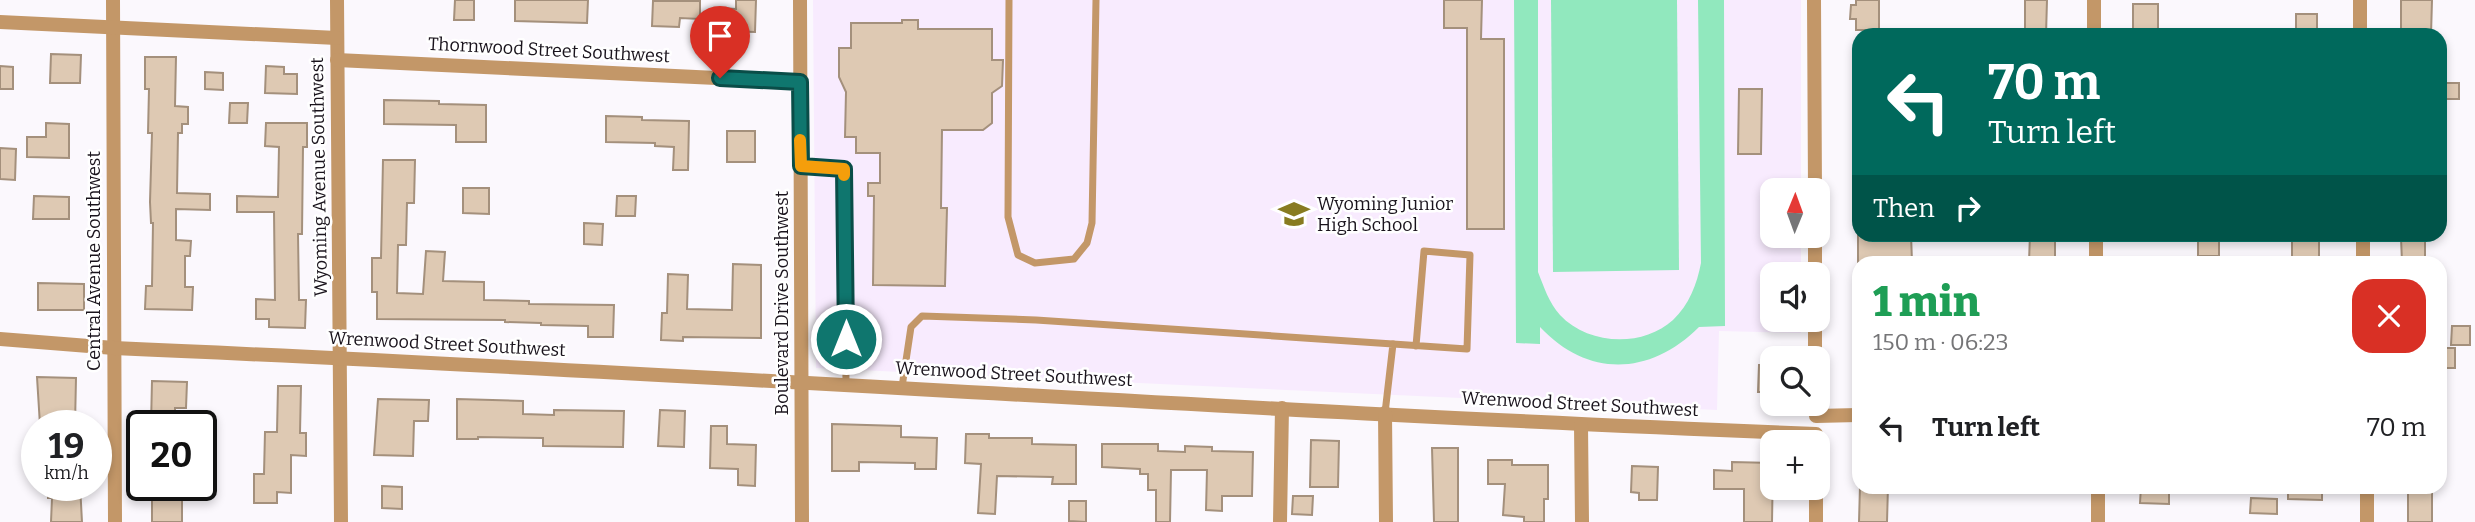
<!DOCTYPE html>
<html lang="en">
<head>
<meta charset="utf-8">
<style>
  :root { --surface:#fff; --page:#f6f6f6; --text:#202124; --muted:#757577 }
  body { margin:0; font-family:Bitter,serif; background:var(--page); color:var(--text); height:100vh; display:flex; flex-direction:column; font-size:26px; white-space:nowrap }
  * { box-sizing:border-box; margin:0 }
  p { font-size:23px; color:var(--muted) }
  .icon { flex:none; width:38px; height:38px; fill:none; stroke:currentColor; stroke-width:2; stroke-linecap:round; stroke-linejoin:round }
  .map { position:relative; flex:1; overflow:hidden }
  .details { position:absolute; left:1852px; top:256px; width:595px; height:238px; display:flex; flex-direction:column; background:var(--surface); border-radius:21px; box-shadow:0 4px 10px #0003 }
  .details>* { flex:none }
  .guide { position:absolute; left:1852px; top:28px; width:595px; height:214px; border-radius:21px; box-shadow:0 4px 10px #0003; background:#00695c; color:#fff; overflow:hidden }
  .needle { width:46px; rotate:1deg }
  .tools { position:absolute; left:1760px; top:178px; display:grid; gap:14px }
  .tools a { display:grid; place-items:center; width:70px; height:70px; border-radius:14px; background:var(--surface); box-shadow:0 4px 10px #0003; font-size:35px }
  .speed { position:absolute; left:21px; top:410px; display:flex; gap:14px; font-size:35px; font-weight:700; text-align:center }
  .speed>* { display:grid; place-content:center; width:91px; height:91px; border-radius:50%; background:var(--surface); box-shadow:0 4px 10px #0003; line-height:1 }
  .speed small { font-size:18px; font-weight:400 }
  .speed .limit { border:4px solid #111; border-radius:10px; background:#fff; color:#111 }
  .pin { position:absolute; display:grid; place-items:center; width:60px; height:60px; color:#fff; margin:-72px -30px; border-radius:50% 50% 50% 0; rotate:-45deg; box-shadow:0 0 7px #0007 }
  .pin .icon { rotate:45deg }
  .me { position:absolute; width:77px; margin:-38px; rotate:0deg; stroke-linejoin:round; filter:drop-shadow(0 0 5px #0008) }
  .turn { display:flex; align-items:center; gap:24px; height:147px; padding:0 21px; font-size:32px }
  .turn .icon { width:91px; height:91px; stroke-width:2.5 }
  .turn b { display:block; font-size:49px; line-height:60px }
  .then { display:flex; align-items:center; height:66px; padding:0 21px; background:#0003; gap:14px; font-size:26px }
  .round { display:grid; place-items:center; flex:none; width:74px; height:74px; border-radius:21px; background:var(--page) }
  .summary { display:flex; align-items:center; justify-content:space-between; height:119px; padding:0 21px }
  h1 { font-size:42px; font-weight:800; line-height:52px; color:#1e9e55 }
  ul { padding:0; list-style:none }
  li { display:flex; align-items:center; gap:21px; height:105px; padding:0 21px }
  li div { flex:1 }
  li b { display:block; font-size:26px }
  li em { font-style:normal }
  .map>svg:first-child { display:block }
  .built { fill:#f8ebfe }
  .green { fill:#91e8be }
  .building { fill:#dec9b3; stroke:#a4907c; stroke-width:2 }
  .lines { fill:none; stroke-linecap:round; stroke-linejoin:round }
  .lane { stroke:#c39768; stroke-width:7 }
  .street { stroke:#c39768; stroke-width:14 }
  .route-casing { stroke:#0a4d48; stroke-width:18 }
  .route { stroke:#0f766e; stroke-width:12 }
  .slow { stroke:#f59e0b; stroke-width:12 }
  .labels { text-anchor:middle; stroke-width:5; stroke-linejoin:round; paint-order:stroke }
  .street-label { font-size:18px; fill:#19131c; stroke:#fff }
  .poi-label { font-size:18px; fill:#19131c; stroke:#fff; text-anchor:start }
</style>
</head>
<body>
<div class="map">
<svg width="2475" height="522" viewBox="0 0 2475 522">
  <rect width="100%" height="100%" fill="#fbf8fd"/>
  <path class="built" d="M813 0H1801V191H1773V236H1801V275H1773V320H1801V333L1719 331 1717 410 816 368Z"/>
  <g class="green">
    <path d="M1514 0H1538V272C1544 287 1549 303 1560 315 1588 345 1642 348 1673 320 1689 305 1697 284 1701 263L1698 0H1724L1725 326 1699 327C1650 376 1588 378 1540 327V344L1516 343Z"/>
    <path d="M1551 0H1677L1679 270 1553 272Z"/>
  </g>
  <g class="building">
    <path d="M455 0H474V20H454Z"/>
    <path d="M515 0H588L587 23 515 21Z"/>
    <path d="M736 0H756L755 32 721 31 722 8 736 9Z"/>
    <path d="M1444 0H1482L1481 39H1504V229H1467V28H1444Z"/>
    <path d="M1856 0H1879V30H1856V19H1850L1851 5H1856Z"/>
    <path d="M2025 0H2047L2046 35H2025Z"/>
    <path d="M2401 0H2432L2431 35H2401Z"/>
    <path d="M653 1H700V19L680 18 679 27 652 26Z"/>
    <rect x="2133" y="4" width="25" height="26"/>
    <rect x="2296" y="14" width="21" height="21"/>
    <path d="M902 20H918V29H992V60H1003L1002 86 992 93V123L983 130H942L941 208H947L945 286 873 285 874 196H868V183H880V153H856V137H845L846 92 839 77V48H851V23H902Z"/>
    <path d="M51 54 81 55 80 83H50Z"/>
    <path d="M145 57H176L175 106 188 107V124H182V133H178L177 193 210 194V210L176 209V240L191 241 190 256H185V287H193L192 310 145 309 146 286H152L153 223H151L150 202 152 133H148L149 89H145Z"/>
    <path d="M0 66 13 67V89H0Z"/>
    <path d="M266 66 284 67V74H297V94L265 93Z"/>
    <path d="M205 72 223 73V90L205 89Z"/>
    <rect x="2442" y="83" width="17" height="16"/>
    <path d="M1739 89H1762L1761 154H1738Z"/>
    <path d="M384 100 439 101V104L486 105V142H456V125L384 124Z"/>
    <path d="M230 103H248L247 123H229Z"/>
    <path d="M606 116 642 117V120L689 121 688 170H673L674 147 655 146V143L606 142Z"/>
    <path d="M46 123 69 124V158L27 157V137H46Z"/>
    <path d="M266 123H307V147H303L302 234H298L299 300H306L305 328 269 327V319H256V299L275 300 274 212H237V196L278 197 279 147 265 146Z"/>
    <rect x="727" y="131" width="28" height="31"/>
    <path d="M0 148 16 149 15 180 0 179Z"/>
    <path d="M383 160H415L414 203H407L406 245H398L397 293 423 294 426 251 445 252 443 281 484 282V300L529 301V304L614 305 613 337H588V326L541 325V323L505 322V320L377 319V292H372V258H381Z"/>
    <path d="M463 188H489V214L463 213Z"/>
    <path d="M34 196 69 197V219H33Z"/>
    <path d="M617 196H636L635 216H616Z"/>
    <path d="M584 223 603 224 602 245 584 244Z"/>
    <path d="M1858 234H1911L1912 262H1858Z"/>
    <path d="M2030 234H2055V262H2029Z"/>
    <rect x="2198" y="234" width="21" height="22"/>
    <rect x="2292" y="235" width="27" height="27"/>
    <path d="M2425 237V262H2402L2401 238Z"/>
    <path d="M733 264 761 265V338L683 337V341L661 340 662 313H667L668 274 688 275 687 309 732 310Z"/>
    <path d="M38 283 84 284V310H38Z"/>
    <path d="M2452 326H2470V345H2451Z"/>
    <rect x="2440" y="348" width="15" height="20"/>
    <path d="M1759 365H1773V392H1758Z"/>
    <path d="M37 377 76 378 75 425H40Z"/>
    <path d="M152 381 187 382 186 408H175V425H151Z"/>
    <path d="M278 386H301L300 433H306V456L291 455V493L277 492V503H254V474H264L265 432H277Z"/>
    <path d="M378 399 429 400 428 421H414L413 456 374 455Z"/>
    <path d="M457 399 523 401V414L554 415V410L624 411 623 447 543 446V438L478 437V439H457Z"/>
    <path d="M660 410 685 411 684 447 658 446Z"/>
    <path d="M832 424 901 426V437L937 438 936 469H915V463L859 462V471H832Z"/>
    <path d="M711 426H727V444L756 445 755 486 738 485V469L710 468Z"/>
    <path d="M966 434H989V438H1032V444L1076 445V484H1052L1053 477 997 476 995 514 978 513 981 464 965 463Z"/>
    <path d="M1311 440 1339 441 1338 487H1310Z"/>
    <path d="M1102 444H1158V451L1185 452V446L1212 447V451L1253 452 1252 496H1222V511L1206 510 1207 470H1171L1170 522H1156V490H1148V474H1140V469L1102 467Z"/>
    <path d="M1432 448H1458V522H1434Z"/>
    <path d="M1488 460H1512V465H1548V499H1544V522H1524V517L1503 515 1505 484H1488Z"/>
    <path d="M1732 462 1773 463 1772 522H1744V489H1714V470L1732 471Z"/>
    <path d="M1632 466 1658 467 1657 500H1639V493L1631 492Z"/>
    <path d="M48 485H80L82 522H51L52 498H48Z"/>
    <rect x="152" y="485" width="30" height="37"/>
    <path d="M382 486 402 487V509L382 508Z"/>
    <path d="M1860 486H1888L1887 522H1859Z"/>
    <path d="M2141 486H2169V504L2140 503Z"/>
    <path d="M2288 486H2322V500L2288 499Z"/>
    <rect x="2408" y="490" width="24" height="32"/>
    <path d="M1293 496H1313L1312 515 1292 514Z"/>
    <path d="M2251 498 2277 499V514L2250 513Z"/>
    <path d="M1069 501H1086V522L1069 521Z"/>
  </g>
  <g class="lines">
    <g class="lane">
      <path d="M1009 0 1008 217 1018 255 1035 263 1074 259 1087 243 1092 223 1096 0"/>
      <path d="M801 166 844 169 846 384"/>
      <path d="M1393 344 1467 349 1470 255 1424 251 1416 346"/>
      <path d="M902 387 911 327 922 316 1036 320 1393 344 1385 413"/>
    </g>
    <g class="street">
      <path d="M113 0 115 522"/>
      <path d="M337 0 341 522"/>
      <path d="M800 0 802 522"/>
      <path d="M1814 0 1815 191"/>
      <path d="M2094 0V35"/>
      <path d="M2360 0V35"/>
      <path d="M0 22 337 38"/>
      <path d="M337 60 800 82"/>
      <path d="M2096 234V262"/>
      <path d="M2363 234V262"/>
      <path d="M1815 236V275"/>
      <path d="M1815 320V359"/>
      <path d="M0 339 114 348C682 372 1248 412 1816 434"/>
      <path d="M1385 413 1386 522"/>
      <path d="M1816 416 1858 415"/>
      <path d="M1581 425 1582 522"/>
      <path d="M2098 486V522"/>
      <path d="M2367 486V522"/>
      <path d="M1816 488V522"/>
      <path d="M1280 522 1282 408"/>
    </g>
  </g>
  <g class="lines">
    <g class="route-casing">
      <path id="route" d="M720 78 800 82 801 166 844 169 846 339"/>
    </g>
    <use href="#route" class="route"/>
    <path class="slow" d="M800 140 801 166 844 169V175"/>
  </g>
  <defs>
    <g id="school-bare" transform="scale(2.415)"><path d="M0-5L7-2L0 1L-7-2ZM-4 1L0 2.5L4 1V4Q0 6-4 4Z" fill="#887b21" stroke="#fff" stroke-width="2.5" paint-order="stroke"/></g>
  </defs>
  <g fill-rule="evenodd">
    <use href="#school-bare" x="1294" y="214"/>
  </g>
  <g class="labels">
    <g class="street-label">
      <text transform="translate(549 50) rotate(3)" y="6">Thornwood Street Southwest</text>
      <text transform="translate(319 177) rotate(-91)" y="6">Wyoming Avenue Southwest</text>
      <text transform="translate(94 261) rotate(-90)" y="6">Central Avenue Southwest</text>
      <text transform="translate(782 303) rotate(-90)" y="6">Boulevard Drive Southwest</text>
      <text transform="translate(447 344) rotate(3)" y="6">Wrenwood Street Southwest</text>
      <text transform="translate(1014 374) rotate(3)" y="6">Wrenwood Street Southwest</text>
      <text transform="translate(1580 404) rotate(3)" y="6">Wrenwood Street Southwest</text>
    </g>
    <g class="poi-label">
      <text x="1317" y="210">Wyoming Junior<tspan x="1317" dy="21">High School</tspan></text>
    </g>
  </g>
</svg>
<div class="tools">
<a><svg class="needle" viewBox="-14 -14 28 28"><path d="M0-13l5 13h-10z" fill="#e53935"/><path d="M0 13l5-13h-10z" fill="#757577"/></svg></a>
<a><svg class="icon" aria-label="sound" viewBox="0 0 24 24"><path d="M4 9h4l5-4v14l-5-4H4zM17 9q2 3 0 6"/></svg></a>
<a><svg class="icon" aria-label="search" viewBox="0 0 24 24"><circle cx="10" cy="10" r="6"/><path d="M15 15l6 6"/></svg></a>
<a>+</a>
</div>
<div class="speed"><div>19<small>km/h</small></div><div class="limit">20</div></div>
<div class="pin" style="left:720px;top:78px;background:#d93025"><svg class="icon" aria-label="arrive" viewBox="0 0 24 24"><path d="M6 21V4h12l-3 4 3 4H6"/></svg></div>
<svg class="me" style="left:846px;top:339px" viewBox="-20 -20 40 40"><circle r="17" fill="#0f766e" stroke="#fff" stroke-width="3"/><path d="M0-11L8 9 0 5-8 9z" fill="#fff"/></svg>
<div class="guide">
<div class="turn"><svg class="icon" aria-label="left" viewBox="0 0 24 24"><path d="M17 20v-9H6M10 6l-5 5 5 5"/></svg><div><b>70 m</b>Turn left</div></div>
<div class="then">Then<svg class="icon" aria-label="right" viewBox="0 0 24 24"><path d="M7 20v-9h11M14 6l5 5-5 5"/></svg></div>
</div>
<section class="details">
<div class="summary"><div><h1>1 min</h1><p>150 m · 06:23</p></div><a class="round" style="background:#d93025;color:#fff"><svg class="icon" aria-label="close" viewBox="0 0 24 24"><path d="M6 6l12 12M18 6L6 18"/></svg></a></div>
<ul>
<li><svg class="icon" aria-label="left" viewBox="0 0 24 24"><path d="M17 20v-9H6M10 6l-5 5 5 5"/></svg><div><b>Turn left</b></div><em>70 m</em></li>
</ul>
</section>
</div>
</body>
</html>
